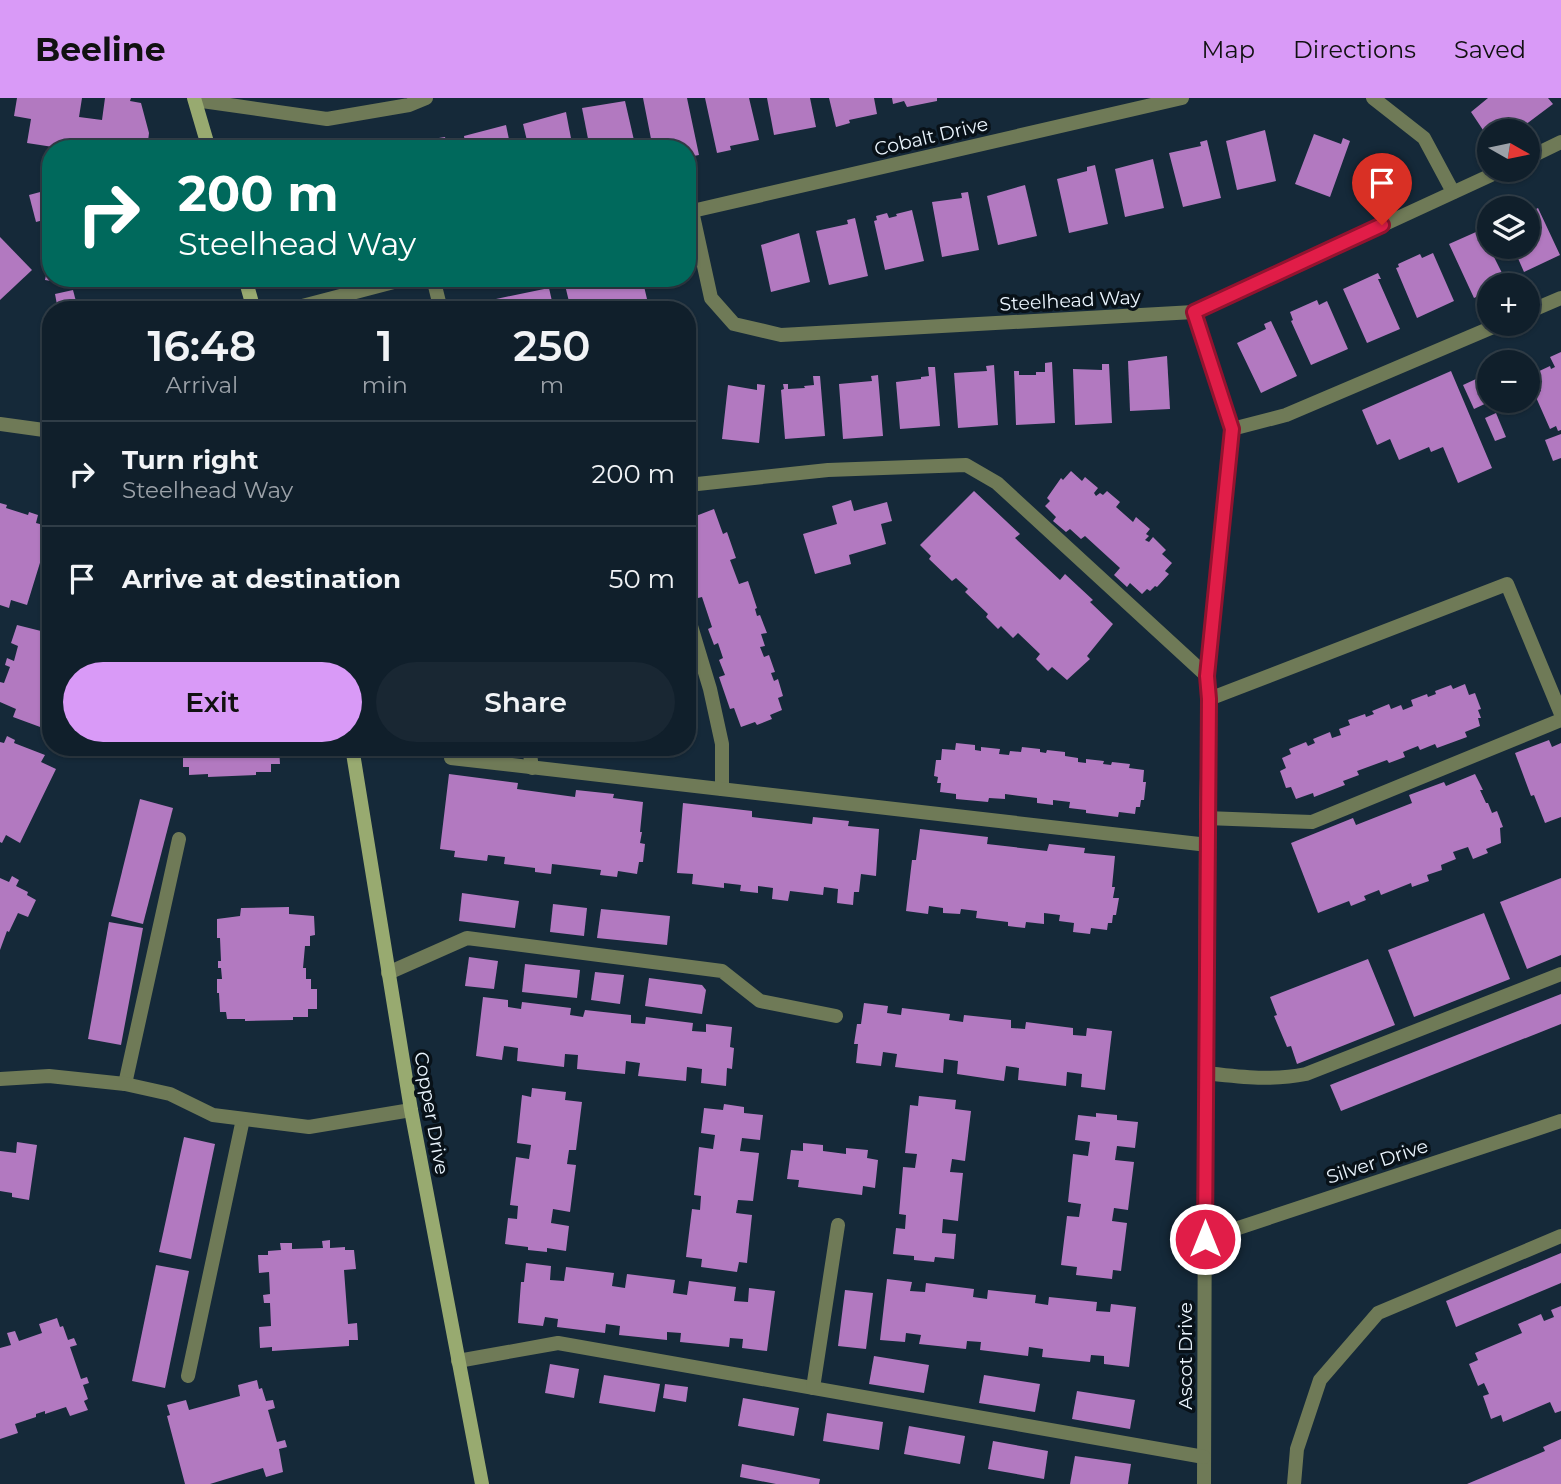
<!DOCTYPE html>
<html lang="en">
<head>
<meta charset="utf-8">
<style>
  :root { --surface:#101f2b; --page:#192733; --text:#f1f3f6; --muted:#9ca2a9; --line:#303d47; --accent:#d99af7 }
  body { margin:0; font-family:Montserrat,sans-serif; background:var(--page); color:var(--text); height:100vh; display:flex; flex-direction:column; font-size:26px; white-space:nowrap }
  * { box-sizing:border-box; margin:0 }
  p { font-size:23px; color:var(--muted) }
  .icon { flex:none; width:38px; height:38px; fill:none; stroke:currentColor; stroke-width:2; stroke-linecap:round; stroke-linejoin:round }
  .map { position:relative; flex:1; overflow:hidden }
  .side { position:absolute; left:42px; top:203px; width:654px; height:455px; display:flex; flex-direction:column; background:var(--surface); border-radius:28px; box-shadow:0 2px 5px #0004,0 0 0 2px var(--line) }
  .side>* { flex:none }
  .banner { position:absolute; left:42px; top:42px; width:654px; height:147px; border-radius:28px; box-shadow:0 2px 5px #0004,0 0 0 2px var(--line); background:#00695c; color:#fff; overflow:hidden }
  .needle { width:46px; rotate:99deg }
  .tools { position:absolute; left:1477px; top:21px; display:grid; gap:14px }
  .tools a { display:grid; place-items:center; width:63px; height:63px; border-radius:50%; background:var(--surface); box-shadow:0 2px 5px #0004,0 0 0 2px var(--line); font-size:35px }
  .pin { position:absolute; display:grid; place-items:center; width:60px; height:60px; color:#fff; margin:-72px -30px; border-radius:50% 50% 50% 0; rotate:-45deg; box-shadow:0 0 7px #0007 }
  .pin .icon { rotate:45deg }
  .me { position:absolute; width:77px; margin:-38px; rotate:0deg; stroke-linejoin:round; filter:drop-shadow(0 0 5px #0008) }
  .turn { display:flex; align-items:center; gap:24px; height:147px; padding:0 21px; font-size:32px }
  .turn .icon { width:91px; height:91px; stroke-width:2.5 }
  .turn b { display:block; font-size:49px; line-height:60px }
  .eta { display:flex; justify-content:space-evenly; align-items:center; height:119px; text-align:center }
  .eta b { font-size:42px; font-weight:600; line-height:49px }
  .cta { display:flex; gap:14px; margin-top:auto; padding:14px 21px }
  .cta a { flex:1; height:80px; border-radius:42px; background:var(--accent); color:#111; font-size:28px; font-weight:600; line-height:80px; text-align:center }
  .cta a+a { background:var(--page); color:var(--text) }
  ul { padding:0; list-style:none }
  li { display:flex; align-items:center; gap:21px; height:105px; padding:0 21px; border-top:2px solid var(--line) }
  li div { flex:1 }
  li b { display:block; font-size:26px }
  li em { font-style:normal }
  header { display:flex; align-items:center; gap:42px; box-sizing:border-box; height:98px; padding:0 35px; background:var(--accent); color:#111 }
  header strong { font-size:33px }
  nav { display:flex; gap:38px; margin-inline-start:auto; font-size:24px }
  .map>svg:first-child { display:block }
  .building { fill:#b279c0 }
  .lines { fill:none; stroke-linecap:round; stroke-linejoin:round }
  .lane { stroke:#6f7a57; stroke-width:14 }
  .street { stroke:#6f7a57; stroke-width:14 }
  .secondary { stroke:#98aa70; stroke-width:14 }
  .route-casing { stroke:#92132f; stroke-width:18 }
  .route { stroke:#e11d48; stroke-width:12 }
  .labels { text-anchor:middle; stroke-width:7; stroke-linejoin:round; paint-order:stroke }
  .street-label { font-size:19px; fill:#ebf5fe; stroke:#081118 }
</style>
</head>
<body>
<header>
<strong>Beeline</strong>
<nav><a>Map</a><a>Directions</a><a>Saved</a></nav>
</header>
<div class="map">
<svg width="1561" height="1386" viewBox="0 0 1561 1386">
  <rect width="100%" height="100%" fill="#152939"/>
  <g class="building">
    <path d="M17 0H82L79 19 102 22 105 0H131L130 3 141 5 149 35 147 51H66L27 45 31 21 14 18Z"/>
    <path d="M643 0H687L699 57 688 59V51H653Z"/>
    <path d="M705 0H749L759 42 730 48 731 52 717 55Z"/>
    <path d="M767 0H810L816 29 774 37Z"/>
    <path d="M829 0H874L877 16 849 22 850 25 836 29Z"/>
    <path d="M892 0H937V3L907 9 904 3 893 6Z"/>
    <path d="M1488 0H1548L1553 6 1517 33H1489V41L1471 14Z"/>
    <path d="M625 3 636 51H590L582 10Z"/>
    <path d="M566 14 573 51H529L523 26Z"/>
    <path d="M506 27 511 51H466L464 38Z"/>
    <path d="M1265 32 1276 83 1237 92 1226 43Z"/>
    <path d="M1314 36 1341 46 1343 40 1350 43 1330 99 1295 86Z"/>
    <path d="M445 39 448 51H403L402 46Z"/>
    <path d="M1207 42 1221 100 1183 109 1169 55 1201 48 1200 44Z"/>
    <path d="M1153 61 1164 110 1125 119 1115 71Z"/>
    <path d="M1095 67 1108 126 1069 135 1057 81 1087 73V69Z"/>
    <path d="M1025 87 1037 138 998 147 987 98Z"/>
    <path d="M44 93 51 120 36 124 29 97Z"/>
    <path d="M968 94 979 152 942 159 932 104 962 100 961 95Z"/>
    <path d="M1538 110 1560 157 1524 174 1513 149H1528V115Z"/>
    <path d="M912 112 924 163 885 172 874 123 877 122 876 118 887 115 889 120 897 118 896 116Z"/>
    <path d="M855 120 868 178 829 187 816 133 848 126 847 122Z"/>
    <path d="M1485 130 1489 149 1507 185 1489 187V193L1474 200 1449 146Z"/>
    <path d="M799 135 810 184 771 194 761 147Z"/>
    <path d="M0 139 32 172 0 202Z"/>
    <path d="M1433 155 1454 203 1417 220 1396 170 1399 169 1398 166 1420 156 1422 160Z"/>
    <path d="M48 167 51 168V180H76L75 187 45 182Z"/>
    <path d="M1378 175 1381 181H1378L1400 231 1367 245 1343 191Z"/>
    <path d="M138 180H188L189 190 137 182Z"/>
    <path d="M566 180H573L574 185 595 180H638L639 185 643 184 647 201 643 202 644 212H571L565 187 568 186Z"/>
    <path d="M549 190 554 212H499L496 201Z"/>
    <path d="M73 192 78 211 58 212 55 196Z"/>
    <path d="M1317 202 1319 207 1327 203 1348 251 1311 267 1291 223 1293 222 1290 214Z"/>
    <path d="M85 204 123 210V212H84Z"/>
    <path d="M1271 223 1297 278 1261 295 1237 245 1266 231 1264 226Z"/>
    <path d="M1561 254V332L1558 333 1556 328 1550 331 1535 297 1541 293 1533 276 1550 268 1551 271 1555 269 1550 259Z"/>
    <path d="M1167 258 1170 311 1130 313 1128 263Z"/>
    <path d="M1052 264 1055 325 1016 327 1014 273H1019V277H1036V274H1045V265Z"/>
    <path d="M1102 266H1109L1112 325 1075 327 1073 271 1102 272Z"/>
    <path d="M994 267 998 327 958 330 954 275 987 273 986 268Z"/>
    <path d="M928 269H935L940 328 900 331 896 284 921 281V279L929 278Z"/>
    <path d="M1451 273 1492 370 1458 385 1443 349 1431 354 1429 349 1399 362 1390 341 1377 347 1362 312Z"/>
    <path d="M1489 275V304L1474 311 1463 287Z"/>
    <path d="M878 277 883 338 843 341 839 286 872 283 871 278Z"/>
    <path d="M813 278H820L825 338 785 341 781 292 784 291 783 286H788V291L805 290 804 288 814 287Z"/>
    <path d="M757 286 765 287 759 345 722 341 728 287 757 292Z"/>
    <path d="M1496 315 1506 339 1495 343 1485 320Z"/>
    <path d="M1561 336V360L1553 363 1545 342Z"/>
    <path d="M1071 373 1082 383 1085 379 1098 390 1094 395 1096 398 1100 395 1103 397 1107 393 1120 404 1116 409 1133 424 1136 419 1150 431 1146 436 1149 438 1145 442 1149 444 1153 439 1166 452 1162 456 1172 465 1165 473 1169 476 1157 489 1155 488 1150 493 1147 491 1142 496 1130 485 1127 489 1114 477 1120 470 1085 438 1081 441 1070 431 1066 434 1053 423 1056 419 1045 408 1050 403 1047 400 1061 380 1063 382Z"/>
    <path d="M974 393 1020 436 1015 440 1060 482 1065 476 1093 502 1090 504 1113 526 1087 558 1090 561 1067 582 1052 569 1048 573 1036 561 1040 556 1018 535 1013 540 1001 528 998 531 986 519 988 516 965 494 968 491 956 480 952 483 929 461 931 458 920 447Z"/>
    <path d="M851 402 854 413 887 404 892 423 881 426 886 446 849 457 851 466 815 476 803 436 837 426 832 408Z"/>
    <path d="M0 405 7 407 6 410 28 417 29 414 38 417 36 425 51 429 27 507 11 502 9 510 0 507Z"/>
    <path d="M714 411 723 436 727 434 736 460 730 462 739 486 748 483 757 510 755 511 757 518 760 517 767 535 761 536 765 548 760 549 764 559 769 557 775 574 771 575 774 583 778 581 783 598 778 600 782 612 770 617 772 621 757 627 755 624 741 629 734 610 730 611 719 579 725 577 719 562 723 560 718 545 714 547 708 531 712 529 702 499 698 500 693 484 688 486V431L690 430 688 421Z"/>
    <path d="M17 527 45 534 48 527 51 528V633L13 619 16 611 0 604V584L4 585 10 569 5 567 7 560 14 563 18 548 11 545Z"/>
    <path d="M1465 586 1469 597 1475 595 1481 611 1478 612 1481 620H1478L1480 628 1465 634 1467 639 1437 650 1435 646 1420 652 1418 648 1403 654 1405 659 1389 665 1387 662 1357 673 1359 677 1343 683 1345 687 1314 699 1313 695 1296 701 1291 689 1286 690 1280 673 1286 670 1282 660 1291 656 1289 651 1306 644 1308 648 1315 645 1313 641 1330 634 1332 640 1341 637 1339 631 1350 627 1348 622 1365 616 1366 619 1374 616 1372 613 1389 606 1391 611 1401 607 1403 612 1413 608 1411 602 1427 596 1428 599 1436 596 1435 593 1451 587 1453 591Z"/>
    <path d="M7 638 15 642 14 645 45 657 41 664 56 671 20 745 6 737 2 745 0 744V644L4 645Z"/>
    <path d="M1549 642 1552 649 1561 645V719L1545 725 1534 697 1531 698 1515 655Z"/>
    <path d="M956 645 975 647V652L981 653V649L1000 651 999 656 1009 657 1010 653 1021 654 1022 649 1040 651V654L1046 655 1047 652 1065 654V658L1078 660V664L1086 665V661L1104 663 1103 666 1111 667 1112 664 1130 666 1129 670 1144 672 1143 684H1146L1144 702H1141L1140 709H1136L1135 716 1119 714 1118 719 1086 715V712L1069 710 1070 704 1053 702V707L1037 705V700L1005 696V701L989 700 988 704 956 701V696L940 694 941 685H937L938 679 934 678 936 662H941L942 651 955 652Z"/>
    <path d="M183 649H279L280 666H271V674H256V677L208 679V676L189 677V669H183Z"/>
    <path d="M449 676 518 685 517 691 575 699 576 692 614 696 613 700 643 704 640 734H642L640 745 645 746 643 764H639L637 776 618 773 617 779 600 777 601 772 552 766 551 776 535 774V770L504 766 505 759 488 757 487 763 454 759 455 753 440 751Z"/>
    <path d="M1475 676 1483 692H1480L1486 705H1488L1492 715 1497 713 1503 729 1500 730 1501 745 1486 751 1488 755 1473 761 1468 749 1453 754 1456 761 1441 767 1442 772 1427 777 1429 783 1412 789 1411 785 1381 797 1379 792 1364 798 1366 802 1351 808 1349 803 1318 815 1291 745 1353 720 1356 727 1412 705 1409 697 1444 684 1446 688Z"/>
    <path d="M140 701 173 710 143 826 111 818Z"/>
    <path d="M683 705 752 713V719L812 726 813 719 849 723 848 728 879 731 876 778 861 776 859 794H854L853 807 837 805 838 791 824 789 823 797 790 793 788 803 772 801 773 790 758 788V795L740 793 741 787 724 785V790L692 786 693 776 677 775Z"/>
    <path d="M920 731 988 739 987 746 1047 753 1049 746 1085 750 1084 755 1115 758 1112 789H1115L1113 800H1119L1116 817H1113L1112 825H1108L1107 832 1091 830 1090 836 1073 834 1074 825 1059 823 1060 817 1044 815V826L1026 824 1025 830 1008 828V824L976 820 977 813 961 811 960 816 943 815V810L929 808 928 816 906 813 912 762H916Z"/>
    <path d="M12 778 19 782 16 788 28 794 27 797 36 802 28 819 18 815 9 834 7 833 0 852V780L9 784Z"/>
    <path d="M1561 780V857L1527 871 1500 804Z"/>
    <path d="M462 795 519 803 515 830 459 823Z"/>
    <path d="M553 806 587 810 584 838 550 834Z"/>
    <path d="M289 809V816L314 818 315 837 310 838V848H305L303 870H306V881H311V891H317V911H308V919H293V922L245 923V921H227L226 914H220L219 895H217V881H222L221 870H218V863H221L220 840H217V821L240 818 241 810Z"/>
    <path d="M601 811 670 818 667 847 597 840Z"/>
    <path d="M1484 815 1510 881 1414 919 1388 852Z"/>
    <path d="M109 824 143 830 121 947 88 941Z"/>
    <path d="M469 859 498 863 494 891 465 888Z"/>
    <path d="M1368 861 1395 927 1297 966 1291 948 1287 949 1274 918 1277 917 1270 899Z"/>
    <path d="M525 866 580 872 577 900 522 894Z"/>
    <path d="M595 874 624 877 620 906 591 902Z"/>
    <path d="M649 880 702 887 706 892 702 916 645 908Z"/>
    <path d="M1561 896V926L1341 1013 1330 987Z"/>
    <path d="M483 899 508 902V909L521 911 522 904 571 910 570 917 583 919 585 912 631 917V925L645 926 646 919 693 925 692 933 706 934V926L732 929 730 949 734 950 732 971 727 970 726 988 701 985 702 971 687 969 686 983 638 978 640 965 626 963 625 976 577 971 578 957 565 956 564 969 517 963 518 950 504 948 502 962 476 958Z"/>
    <path d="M864 905 888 908 887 915 901 917 902 910 950 916 949 922 963 924 964 917 1011 922V930L1025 931 1026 924 1073 930V937L1086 938 1087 930 1112 933 1105 992 1081 989 1082 976 1067 974 1066 988 1018 982 1019 970 1006 968 1004 983 957 976 958 963 944 961 943 975 895 969 897 956 883 954 881 968 856 965 858 946H854L857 926H861Z"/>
    <path d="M532 990 566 994 565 1002 582 1004 576 1052H569L567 1066 576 1067 570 1114 553 1111 551 1125 569 1128 566 1153 547 1150V1154L528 1152V1149L505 1146 508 1120 517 1121 518 1108 510 1107 516 1059 529 1061 531 1047 517 1045 522 997 531 999Z"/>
    <path d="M919 998 956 1002 955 1011 971 1013 965 1063 952 1061 950 1074 963 1075 958 1123 943 1121 942 1135 956 1136 954 1161 935 1159 934 1164 914 1162V1158L893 1156 896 1130 905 1131 906 1117 899 1116 903 1069 915 1070 917 1056 905 1055 910 1007 918 1008Z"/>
    <path d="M724 1006 744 1009V1015L763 1017 760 1042 742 1040 740 1053 759 1055 753 1103 738 1102 736 1115 752 1117 747 1165 739 1164 737 1174 701 1169 702 1161 686 1159 692 1111 700 1112 701 1098 694 1097 699 1049 713 1051 715 1037 701 1035 704 1010 723 1012Z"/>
    <path d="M1096 1015 1117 1017V1022L1138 1024 1135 1050 1117 1048 1115 1062 1134 1064 1128 1112 1114 1110 1112 1123 1127 1125 1121 1173 1113 1172 1112 1181 1076 1177 1077 1169 1061 1167 1067 1118 1079 1119 1081 1106 1068 1104 1073 1056 1088 1058 1090 1044 1075 1042 1078 1017 1096 1019Z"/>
    <path d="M184 1039 215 1046 191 1161 159 1154Z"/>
    <path d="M17 1044 37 1047 29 1102 12 1099V1095L0 1093V1053L16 1055Z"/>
    <path d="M803 1045 823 1047V1053L846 1056V1050L868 1052 867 1060 878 1062 875 1090 863 1088 862 1097 798 1089 799 1082 787 1081 791 1052 803 1053Z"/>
    <path d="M330 1142V1150L345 1149V1152H354L356 1171 344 1172 348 1226 357 1225 358 1242H349V1248L272 1253V1249L260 1250 259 1229 271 1228 270 1205H264L263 1197 270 1196 269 1174 259 1175 258 1157H268V1153L281 1152 280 1145H292V1151L323 1150 322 1143Z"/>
    <path d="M1561 1155V1185L1456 1229 1446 1203Z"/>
    <path d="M526 1165 551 1168 550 1182 564 1183 566 1169 614 1175 612 1188 625 1190 627 1176 675 1182 673 1195 687 1197 689 1183 736 1189 734 1203 748 1204 749 1190 775 1193 767 1253 742 1250 743 1241 730 1240 729 1249 680 1244 681 1235 667 1234V1242L619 1237 620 1228 606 1226 605 1235 557 1229 558 1221 545 1219 543 1228 518 1225 521 1184H524Z"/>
    <path d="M156 1167 189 1173 165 1290 132 1283Z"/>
    <path d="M887 1181 912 1184 910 1193 925 1194 926 1185 974 1191 973 1199 987 1201 988 1192 1036 1197 1035 1205 1048 1207 1049 1199 1097 1204 1096 1213 1110 1214 1111 1206 1136 1209 1129 1269 1104 1266V1258L1091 1257 1090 1264 1042 1259 1043 1251 1029 1249 1028 1258 980 1252 981 1244 967 1243 966 1251 919 1246 921 1237 906 1235 905 1244 880 1242Z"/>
    <path d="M845 1192 873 1195 866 1251 838 1248Z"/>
    <path d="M1561 1208V1313L1555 1315 1550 1304 1503 1324 1501 1317 1491 1321 1483 1298 1489 1296 1484 1285 1478 1288 1469 1266 1478 1262 1475 1255 1522 1235 1518 1226 1541 1216 1544 1223 1554 1219 1551 1212Z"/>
    <path d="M57 1220 60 1229 63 1228 68 1242 74 1240 77 1247 70 1249 81 1281 87 1279 89 1285 83 1287 88 1301 84 1303 88 1312 70 1318 66 1309 45 1316V1313L36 1316V1319L15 1326 18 1335 0 1341V1250L11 1247 7 1235 15 1233 19 1243 42 1235 39 1226Z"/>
    <path d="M874 1258 929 1267 924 1295 869 1286Z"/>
    <path d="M550 1266 579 1271 574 1300 545 1295Z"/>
    <path d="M604 1277 660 1286 655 1314 599 1305Z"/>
    <path d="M984 1277 1040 1286 1035 1314 979 1305Z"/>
    <path d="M257 1282 259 1291 262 1290 266 1303 273 1302 275 1310 268 1312 277 1344 285 1342 287 1349 279 1351 283 1374 266 1379 263 1370 210 1386H185L167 1318 170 1317 167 1307 186 1302 189 1312 240 1298 238 1287Z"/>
    <path d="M665 1286 688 1289 686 1304 663 1300Z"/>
    <path d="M1077 1293 1135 1302 1130 1331 1072 1321Z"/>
    <path d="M743 1300 799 1310 794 1338 738 1328Z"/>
    <path d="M827 1315 883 1324 879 1352 823 1343Z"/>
    <path d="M909 1328 965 1338 960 1366 904 1356Z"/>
    <path d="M1561 1341V1386H1467L1545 1353 1543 1349Z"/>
    <path d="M993 1343 1048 1353 1044 1381 988 1371Z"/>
    <path d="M1075 1358 1131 1366 1128 1386H1070Z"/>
    <path d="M742 1366 820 1381 819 1386H776L740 1379Z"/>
  </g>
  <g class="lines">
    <g class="lane">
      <path d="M195 2 327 21 409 7 426 0"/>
      <path d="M1528 214 1561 200"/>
      <path d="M1232 331 1286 317 1500 226"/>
      <path d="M688 387 828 372 966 367 997 385 1207 578"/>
      <path d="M688 518 710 591 722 646V691"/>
      <path d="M1209 601 1507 486 1561 616"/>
      <path d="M529 649 532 670"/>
      <path d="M451 660 1208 747"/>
      <path d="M1206 720 1312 724 1561 622"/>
      <path d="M1206 975C1241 979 1272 983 1306 976L1561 876"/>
      <path d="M125 986 179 741"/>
      <path d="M188 1278 243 1021"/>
      <path d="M1294 1386 1297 1351 1320 1282 1378 1215 1561 1138"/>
    </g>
    <g class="street">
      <path d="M1373 0 1424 40 1453 94"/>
      <path d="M1528 60 1561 44"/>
      <path d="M692 113 711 200 734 226 781 237 1194 214 1502 72"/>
      <path d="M688 114 1182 0"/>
      <path d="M433 180 441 212"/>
      <path d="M287 212 409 180"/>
      <path d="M1194 214 1232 331 1207 578 1209 601 1206 720 1204 1386"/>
      <path d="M0 326 51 333"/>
      <path d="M388 875 467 840 722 873 760 903 836 918"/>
      <path d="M0 981 49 978 125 986 170 996 213 1017 309 1029 411 1012"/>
      <path d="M1205 1141 1561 1023"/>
      <path d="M458 1263 558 1245 1204 1359"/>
      <path d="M813 1290 838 1127"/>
    </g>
    <g class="secondary">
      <path d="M194 0 209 51"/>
      <path d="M245 180 254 212"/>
      <path d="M352 649 411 1012 482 1386"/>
    </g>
  </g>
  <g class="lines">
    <g class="route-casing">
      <path id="route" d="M1205 1141 1209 601 1207 578 1232 331 1194 214 1382 127"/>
    </g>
    <use href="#route" class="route"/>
  </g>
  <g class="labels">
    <g class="street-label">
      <text transform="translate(931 38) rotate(-13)" y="7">Cobalt Drive</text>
      <text transform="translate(1070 202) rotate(-3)" y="7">Steelhead Way</text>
      <text transform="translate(432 1015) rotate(80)" y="7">Copper Drive</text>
      <text transform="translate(1377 1063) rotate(-18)" y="7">Silver Drive</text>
      <text transform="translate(1185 1258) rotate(-90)" y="7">Ascot Drive</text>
    </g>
  </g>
</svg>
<div class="tools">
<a><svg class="needle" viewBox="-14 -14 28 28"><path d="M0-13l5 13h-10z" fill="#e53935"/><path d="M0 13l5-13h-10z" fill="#9ca2a9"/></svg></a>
<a><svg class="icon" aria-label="layers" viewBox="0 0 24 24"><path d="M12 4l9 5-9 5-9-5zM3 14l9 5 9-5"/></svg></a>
<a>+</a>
<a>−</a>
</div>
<div class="pin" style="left:1382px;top:127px;background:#d93025"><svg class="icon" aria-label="arrive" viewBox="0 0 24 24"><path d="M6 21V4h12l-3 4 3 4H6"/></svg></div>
<svg class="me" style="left:1205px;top:1141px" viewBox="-20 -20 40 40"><circle r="17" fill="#e11d48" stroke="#fff" stroke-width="3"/><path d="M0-11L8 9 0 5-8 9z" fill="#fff"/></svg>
<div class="banner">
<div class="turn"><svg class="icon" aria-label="right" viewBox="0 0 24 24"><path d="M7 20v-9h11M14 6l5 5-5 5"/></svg><div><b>200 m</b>Steelhead Way</div></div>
</div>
<section class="side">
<div class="eta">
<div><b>16:48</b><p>Arrival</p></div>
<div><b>1</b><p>min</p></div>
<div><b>250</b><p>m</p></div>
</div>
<ul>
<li><svg class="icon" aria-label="right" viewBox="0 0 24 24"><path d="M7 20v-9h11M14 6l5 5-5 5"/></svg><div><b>Turn right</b><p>Steelhead Way</p></div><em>200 m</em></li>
<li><svg class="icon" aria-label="arrive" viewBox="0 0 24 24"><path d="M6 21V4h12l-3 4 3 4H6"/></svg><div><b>Arrive at destination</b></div><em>50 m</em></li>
</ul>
<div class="cta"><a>Exit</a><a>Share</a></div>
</section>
</div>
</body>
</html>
